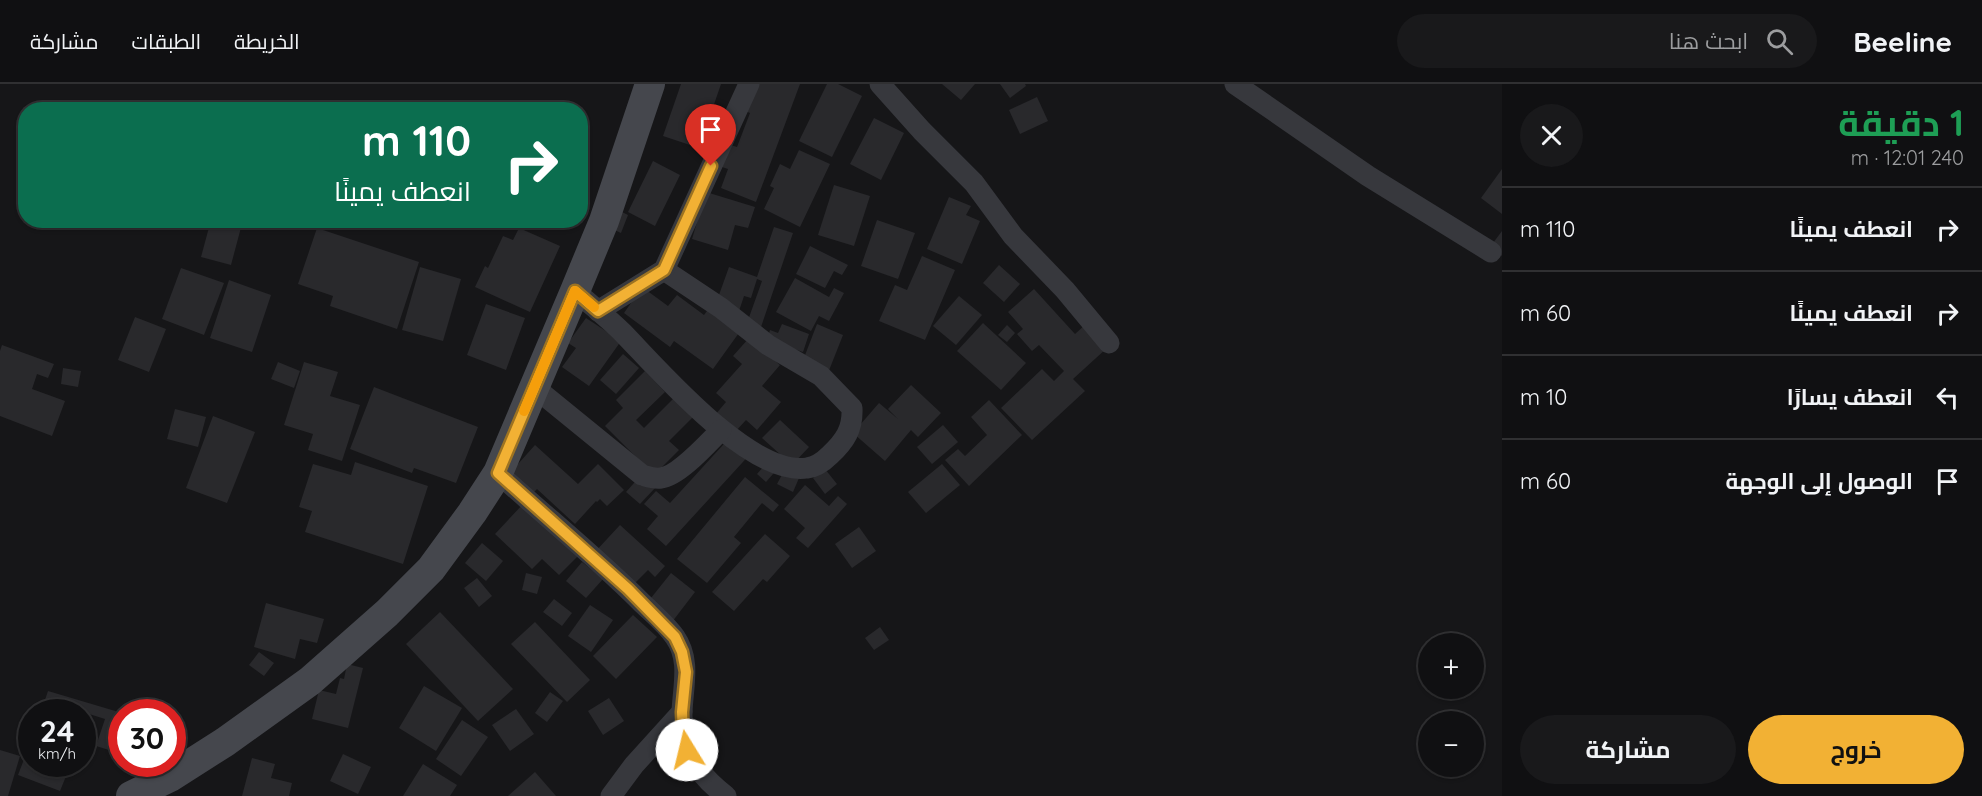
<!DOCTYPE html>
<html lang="ar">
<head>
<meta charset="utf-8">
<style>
  :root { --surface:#101012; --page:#19191b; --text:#f1f3f6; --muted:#9c9d9f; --line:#303032; --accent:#f2b134 }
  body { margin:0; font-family:Quicksand,Cairo,sans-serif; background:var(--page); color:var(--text); direction:rtl; height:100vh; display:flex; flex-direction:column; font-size:22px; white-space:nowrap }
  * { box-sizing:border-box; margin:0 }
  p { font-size:20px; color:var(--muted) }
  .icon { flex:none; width:33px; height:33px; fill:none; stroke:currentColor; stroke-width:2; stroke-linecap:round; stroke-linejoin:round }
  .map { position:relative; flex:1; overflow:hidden; direction:ltr }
  .side { display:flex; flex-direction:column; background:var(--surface); width:480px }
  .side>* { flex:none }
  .banner { position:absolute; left:18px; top:18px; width:570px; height:126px; border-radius:24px; box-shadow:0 2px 4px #0004,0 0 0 2px var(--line); direction:rtl; background:#0b6e4f; color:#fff; overflow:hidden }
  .controls { position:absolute; left:1418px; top:549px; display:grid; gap:12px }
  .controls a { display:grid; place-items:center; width:66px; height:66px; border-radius:50%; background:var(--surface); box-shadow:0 2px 4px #0004,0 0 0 2px var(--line); font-size:30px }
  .speed { position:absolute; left:18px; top:615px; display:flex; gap:12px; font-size:30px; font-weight:700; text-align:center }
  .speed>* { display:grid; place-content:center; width:78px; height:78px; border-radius:50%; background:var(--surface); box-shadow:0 2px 4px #0004,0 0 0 2px var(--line); line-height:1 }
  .speed small { font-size:15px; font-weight:400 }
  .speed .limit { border:9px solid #d22; background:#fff; color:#111 }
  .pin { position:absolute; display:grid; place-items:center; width:51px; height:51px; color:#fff; margin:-62px -26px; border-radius:50% 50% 50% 0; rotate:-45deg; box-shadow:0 0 6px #0007 }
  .pin .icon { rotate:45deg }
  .me { position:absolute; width:66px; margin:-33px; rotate:351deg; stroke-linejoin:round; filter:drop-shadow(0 0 4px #0008) }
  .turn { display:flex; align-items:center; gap:21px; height:126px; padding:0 18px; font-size:27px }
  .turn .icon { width:78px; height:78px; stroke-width:2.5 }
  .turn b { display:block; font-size:42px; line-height:51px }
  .round { display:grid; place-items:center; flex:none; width:63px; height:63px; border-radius:32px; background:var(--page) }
  .headline { display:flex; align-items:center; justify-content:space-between; height:102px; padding:0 18px }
  h1 { font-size:36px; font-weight:700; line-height:45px; color:#1e9e55 }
  .primary-button { display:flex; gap:12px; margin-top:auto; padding:12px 18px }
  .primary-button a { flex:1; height:69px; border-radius:36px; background:var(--accent); color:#111; font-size:24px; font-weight:700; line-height:69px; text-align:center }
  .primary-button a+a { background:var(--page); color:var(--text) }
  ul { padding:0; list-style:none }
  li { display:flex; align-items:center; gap:18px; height:84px; padding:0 18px; border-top:2px solid var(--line) }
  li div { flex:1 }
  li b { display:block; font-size:22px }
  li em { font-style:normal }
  header { display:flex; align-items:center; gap:36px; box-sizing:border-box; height:84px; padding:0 30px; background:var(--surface); border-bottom:2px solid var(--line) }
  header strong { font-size:28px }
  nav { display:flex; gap:33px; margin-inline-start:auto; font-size:21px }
  .search { width:420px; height:54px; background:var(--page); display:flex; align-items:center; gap:15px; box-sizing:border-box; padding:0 21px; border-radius:33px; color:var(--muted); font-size:22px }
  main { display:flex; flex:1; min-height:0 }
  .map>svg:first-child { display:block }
  .building { fill:#29292c }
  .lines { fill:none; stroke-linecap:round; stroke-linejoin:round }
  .street { stroke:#37383d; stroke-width:21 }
  .secondary { stroke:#45474d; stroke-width:30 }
  .route-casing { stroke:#9d7322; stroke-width:15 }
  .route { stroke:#f2b134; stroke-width:10 }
  .slow { stroke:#f59e0b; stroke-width:10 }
</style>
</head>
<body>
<header>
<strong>Beeline</strong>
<div class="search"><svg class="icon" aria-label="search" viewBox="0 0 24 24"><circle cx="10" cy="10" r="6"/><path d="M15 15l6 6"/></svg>ابحث هنا</div>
<nav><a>الخريطة</a><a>الطبقات</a><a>مشاركة</a></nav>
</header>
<main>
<section class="side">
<div class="headline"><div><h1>1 دقيقة</h1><p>240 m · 12:01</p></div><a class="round"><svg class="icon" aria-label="close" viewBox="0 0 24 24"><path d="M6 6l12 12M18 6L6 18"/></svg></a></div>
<ul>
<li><svg class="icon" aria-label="right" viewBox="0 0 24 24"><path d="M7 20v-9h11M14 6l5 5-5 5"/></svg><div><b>انعطف يمينًا</b></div><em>110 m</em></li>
<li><svg class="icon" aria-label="right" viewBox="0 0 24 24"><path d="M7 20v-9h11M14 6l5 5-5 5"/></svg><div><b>انعطف يمينًا</b></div><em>60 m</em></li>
<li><svg class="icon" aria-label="left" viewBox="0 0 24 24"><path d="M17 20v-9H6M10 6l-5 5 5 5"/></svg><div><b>انعطف يسارًا</b></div><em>10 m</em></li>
<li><svg class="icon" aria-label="arrive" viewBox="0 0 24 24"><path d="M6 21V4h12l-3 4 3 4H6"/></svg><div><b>الوصول إلى الوجهة</b></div><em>60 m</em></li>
</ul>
<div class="primary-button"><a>خروج</a><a>مشاركة</a></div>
</section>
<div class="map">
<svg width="1502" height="712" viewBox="0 0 1502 712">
  <rect width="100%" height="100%" fill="#161618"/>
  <g class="building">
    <path d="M681 0H721L699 64 663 52Z"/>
    <path d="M756 0H800L756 118 721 104 728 85 716 81 724 59 737 63 750 29 743 26Z"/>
    <path d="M827 0H838L862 12 832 73 799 57Z"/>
    <path d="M942 0H975L961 16Z"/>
    <path d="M1000 0H1025L1026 2 1010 14Z"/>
    <path d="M1037 13 1048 37 1020 50 1009 26Z"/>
    <path d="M401 18 424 25V26H399Z"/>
    <path d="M874 34 904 49 881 96 850 80Z"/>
    <path d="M799 66 830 80 800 143 764 125 774 104 770 102 780 80 790 85Z"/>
    <path d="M653 77 680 91 655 142 628 128Z"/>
    <path d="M1502 85V130L1481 114Z"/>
    <path d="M834 101 870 112 854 162 818 151Z"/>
    <path d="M706 108 755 123 748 144 735 141 728 166 692 155Z"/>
    <path d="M949 113 971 122 966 131 980 137 962 180 927 165Z"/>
    <path d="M618 126 628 131 621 149 610 144Z"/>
    <path d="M211 136H243L231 181 201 173Z"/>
    <path d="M877 136 915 149 898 195 861 182Z"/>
    <path d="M774 143 793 149 761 243 747 239 762 197 757 195 751 214 744 212 738 230 715 222 729 183 757 193Z"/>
    <path d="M317 144 419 178 397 245 330 222 333 212 298 200Z"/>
    <path d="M519 144 560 162 530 228 475 203 485 182 488 184 503 152 513 156Z"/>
    <path d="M1502 147V172L1490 163Z"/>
    <path d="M810 162 848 181 842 191 834 187 825 204 796 190Z"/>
    <path d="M922 172 955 186 925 256 879 237 895 201 907 206Z"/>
    <path d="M999 181 1020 200 1004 218 983 199Z"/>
    <path d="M420 183 461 195 443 257 402 246Z"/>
    <path d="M181 184 224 199 204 251 162 235Z"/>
    <path d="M795 194 829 213 834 204 844 209 829 237 819 232 811 247 776 228Z"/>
    <path d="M229 196 271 211 252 268 210 254Z"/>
    <path d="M642 203 668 222 677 211 704 231 710 223 741 246 713 285 674 257 670 263 624 229Z"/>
    <path d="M1034 205 1075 250 1086 240 1107 264 1073 295 1085 307 1032 356 1001 324 1042 285 1054 297 1064 287 1039 261 1032 267 1017 250 1023 245 1008 228Z"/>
    <path d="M959 212 982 231 956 261 933 242Z"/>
    <path d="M486 220 525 234 506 286 467 271Z"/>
    <path d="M135 233 166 245 149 288 118 276Z"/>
    <path d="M586 234 621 257 589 302 562 283 576 264 568 259Z"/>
    <path d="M983 239 1026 279 1001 306 957 267Z"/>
    <path d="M782 240 809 250 803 268 767 256 770 246 778 249Z"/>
    <path d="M817 240 843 251 828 289 802 279Z"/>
    <path d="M1007 241 1015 249 1007 258 998 251Z"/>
    <path d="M749 254 780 281 762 302 781 318 757 346 746 336 735 348 715 331 726 318 716 309 742 280 733 272Z"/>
    <path d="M2 261 54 280 48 294 37 290 32 305 65 317 52 352 0 332V267Z"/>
    <path d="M623 270 639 284 616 310 600 296Z"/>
    <path d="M278 278 300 287 294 304 271 295Z"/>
    <path d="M304 278 338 288 330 312 360 321 342 377 308 366 313 350 284 341Z"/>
    <path d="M63 284 81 287 78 303 61 300Z"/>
    <path d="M645 287 665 308 636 336 644 344 674 314 693 333 669 357 679 366 654 391 605 342 623 324 616 316Z"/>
    <path d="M911 301 941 329 918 353 911 346 885 377 853 349 879 319 898 335 888 325Z"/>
    <path d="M374 303 478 343 456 399 414 384 412 389 350 365Z"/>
    <path d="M989 316 1022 351 969 402 945 376 958 365 965 372 987 351 971 333Z"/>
    <path d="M175 325 206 333 198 363 167 355Z"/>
    <path d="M213 332 255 348 227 419 186 404Z"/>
    <path d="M780 336 809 363 792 381 762 354Z"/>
    <path d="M943 341 958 358 932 380 917 363Z"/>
    <path d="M733 350 753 367 666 462 647 445 658 432 644 420 656 407 670 419Z"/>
    <path d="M535 361 578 400 598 380 624 406 607 422 600 415 597 418 596 417 575 440 537 405 532 410 510 389Z"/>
    <path d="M771 374 780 382 766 398 757 390Z"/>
    <path d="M355 378 428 402 403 480 305 448 312 427 299 423 313 380 351 391Z"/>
    <path d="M942 380 960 401 926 429 908 408Z"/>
    <path d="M825 385 837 400 825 410 813 394Z"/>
    <path d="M784 387 799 394 793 408 777 400Z"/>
    <path d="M642 390 656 403 640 420 626 408Z"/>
    <path d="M745 393 779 421 773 428 762 419 734 453 741 459 707 499 677 475Z"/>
    <path d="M805 401 829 422 838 412 847 420 808 464 796 454 805 444 784 425Z"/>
    <path d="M523 420 578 472 559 491 542 475 532 485 495 450Z"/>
    <path d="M620 441 665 482 655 493 648 486 632 502 595 468Z"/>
    <path d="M859 443 876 467 852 484 835 460Z"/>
    <path d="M765 450 790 472 767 498 763 495 734 527 712 508Z"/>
    <path d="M482 459 503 477 486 497 465 479Z"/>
    <path d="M582 478 603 495 586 514 566 497Z"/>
    <path d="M526 489 542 493 537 510 522 506Z"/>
    <path d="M671 489 695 508 672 538 647 519Z"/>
    <path d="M477 494 492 512 479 523 464 504Z"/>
    <path d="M554 515 572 529 562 542 543 528Z"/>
    <path d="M266 519 324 535 317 559 300 555 295 575 254 563Z"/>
    <path d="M590 521 613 536 591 568 568 552Z"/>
    <path d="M440 528 513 605 478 637 406 560Z"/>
    <path d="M633 531 657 553 616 595 593 572Z"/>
    <path d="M535 538 590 596 567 618 511 560Z"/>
    <path d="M880 543 889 556 874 566 865 554Z"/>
    <path d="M259 568 274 579 264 592 249 581Z"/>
    <path d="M347 580 363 584 348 644 312 635 319 606 336 610 340 594 344 595Z"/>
    <path d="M424 602 462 624 436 667 399 644Z"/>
    <path d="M48 607 122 629V670L96 662 105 635 86 629 83 638 82 628H41Z"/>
    <path d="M550 608 563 617 547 638 535 629Z"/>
    <path d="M609 614 624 637 603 651 588 627Z"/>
    <path d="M516 625 534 650 510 667 492 641Z"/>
    <path d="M462 636 488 653 461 692 436 675Z"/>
    <path d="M28 665 32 666V680H71L60 707 18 691Z"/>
    <path d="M0 666 20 672 8 712H0Z"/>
    <path d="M343 670 371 683 358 710 330 697Z"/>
    <path d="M252 674 275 680 271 694 292 699 289 712H242Z"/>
    <path d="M423 680 457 701 450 712H403Z"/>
    <path d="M535 688 556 712H508Z"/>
  </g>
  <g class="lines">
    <g class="street">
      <path d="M880 0 922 47 974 99 1013 152 1065 206 1109 259"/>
      <path d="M1235 0 1368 92 1491 168"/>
      <path d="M575 207C591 221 608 234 623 249 660 287 751 393 807 384 815 383 824 377 830 371 845 357 853 345 852 324L821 292 768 261 721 224 664 186"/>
      <path d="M598 227 664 186 749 0"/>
      <path d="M534 303 642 391C649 393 654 395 661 394 679 392 708 359 721 346"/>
      <path d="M498 389C545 432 595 472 640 517 651 528 666 540 675 553 691 576 683 602 682 628 681 665 697 690 726 712"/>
      <path d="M611 712 634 681 682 628"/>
    </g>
    <path class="secondary" d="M131 712 170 693 225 658 310 597 387 529 431 485 472 429 498 389 575 207 604 137 650 0"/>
  </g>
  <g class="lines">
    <g class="route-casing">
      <path id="route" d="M687 666 683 652 682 628 686 588 682 568 675 553 628 505 498 389 575 207 598 227 664 186 711 82"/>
    </g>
    <use href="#route" class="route"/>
    <path class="slow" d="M524 327 575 207 594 223"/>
  </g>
</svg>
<div class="controls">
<a>+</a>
<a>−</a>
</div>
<div class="speed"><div>24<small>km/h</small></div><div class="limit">30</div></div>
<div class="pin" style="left:711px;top:82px;background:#d93025"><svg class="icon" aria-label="arrive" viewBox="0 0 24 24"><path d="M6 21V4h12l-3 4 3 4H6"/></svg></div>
<svg class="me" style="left:687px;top:666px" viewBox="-20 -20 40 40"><circle r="19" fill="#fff"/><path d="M0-13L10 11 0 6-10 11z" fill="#f2b134"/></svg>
<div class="banner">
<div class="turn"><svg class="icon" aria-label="right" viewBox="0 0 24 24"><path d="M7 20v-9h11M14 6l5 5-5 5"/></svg><div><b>110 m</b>انعطف يمينًا</div></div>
</div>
</div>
</main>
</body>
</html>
